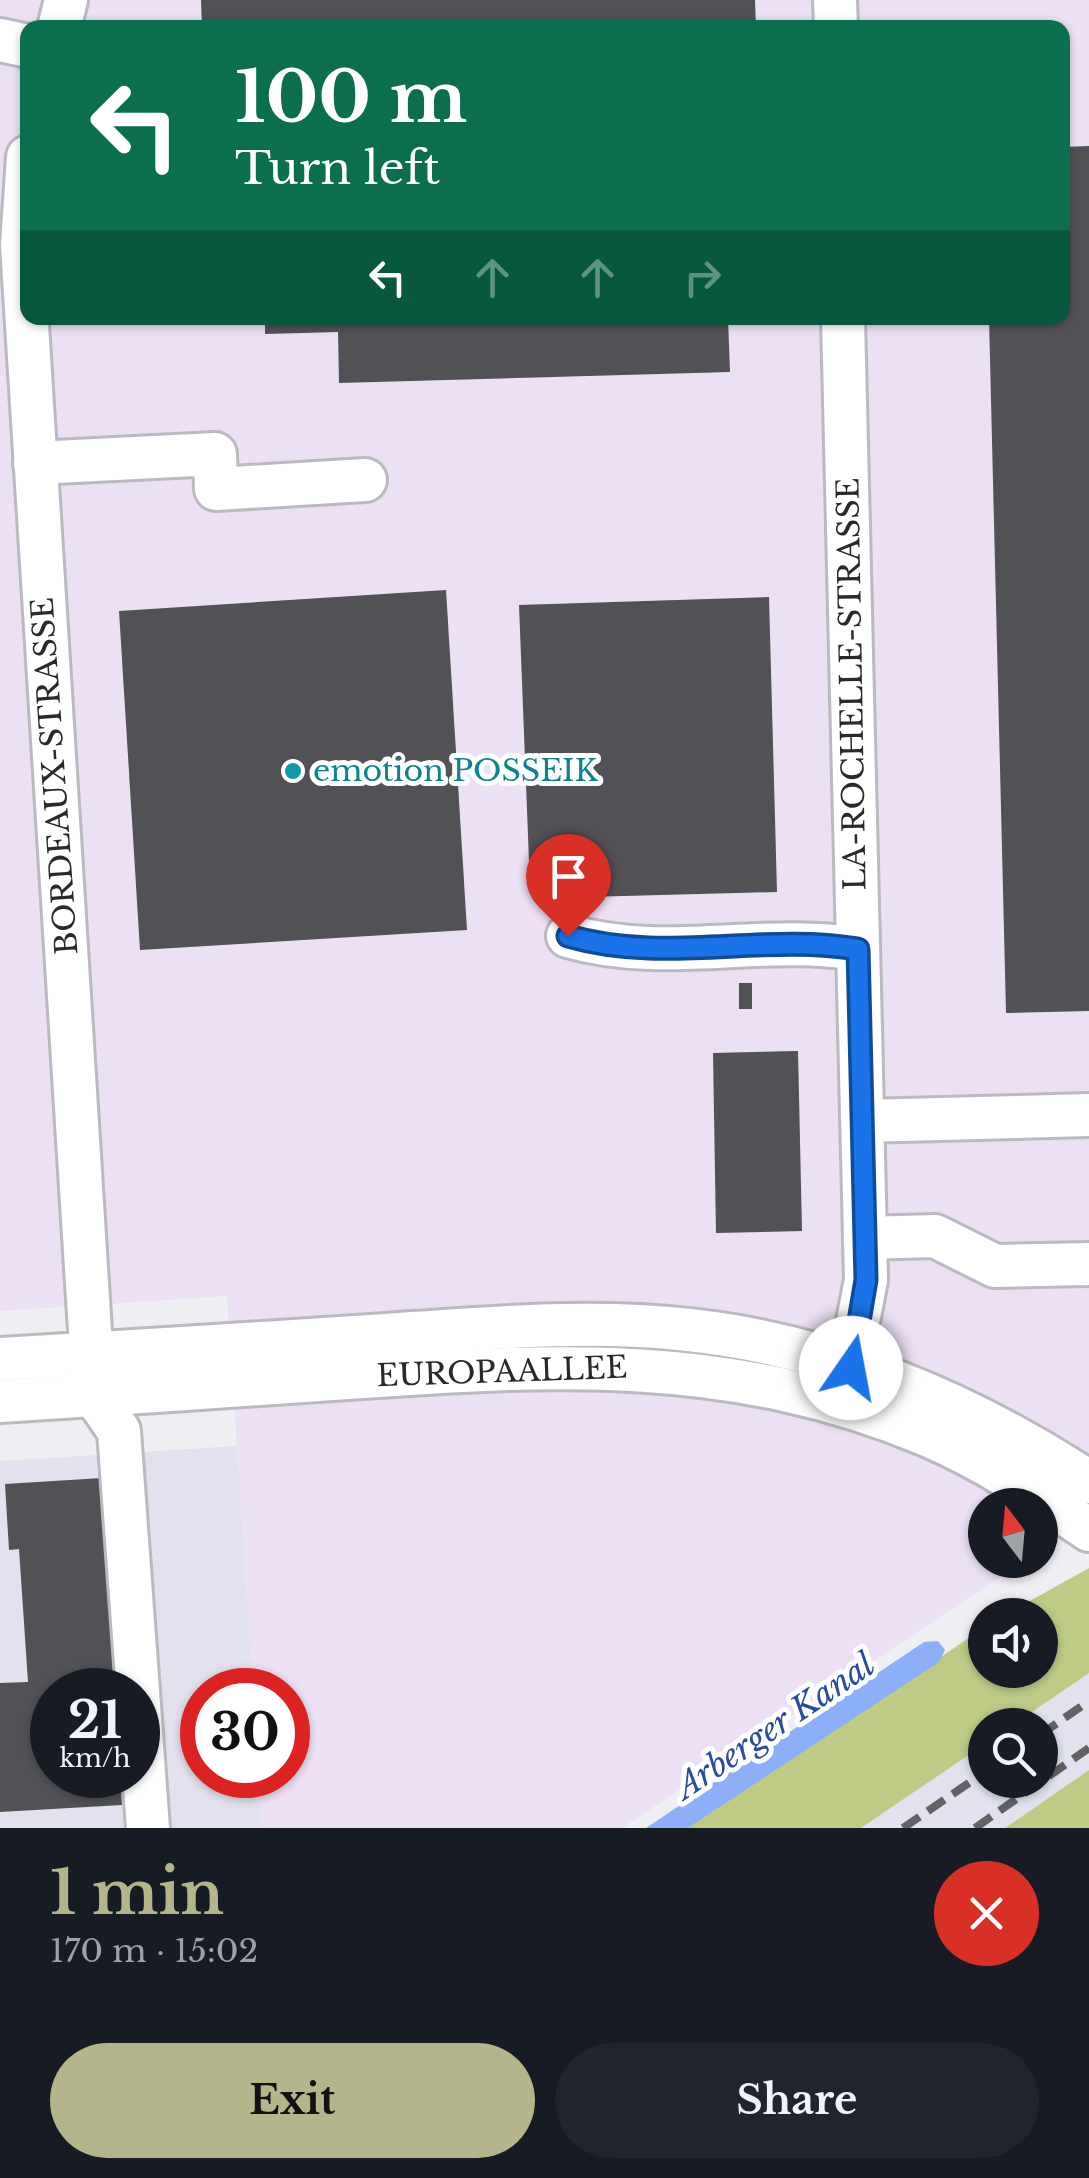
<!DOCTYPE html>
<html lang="en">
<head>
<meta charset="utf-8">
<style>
  :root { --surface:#171b24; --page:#20242c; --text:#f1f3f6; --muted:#9ea1a6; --accent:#b4b58a }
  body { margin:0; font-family:"Libre Baskerville",serif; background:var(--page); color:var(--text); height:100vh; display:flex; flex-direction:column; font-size:38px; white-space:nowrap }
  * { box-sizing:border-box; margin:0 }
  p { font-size:32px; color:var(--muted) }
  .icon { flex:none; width:55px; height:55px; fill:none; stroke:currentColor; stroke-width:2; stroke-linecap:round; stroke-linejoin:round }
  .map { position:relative; height:1828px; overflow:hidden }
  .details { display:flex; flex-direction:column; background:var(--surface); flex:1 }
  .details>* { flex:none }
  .banner { position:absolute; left:20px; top:20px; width:1050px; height:305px; border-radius:20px; box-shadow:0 2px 8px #0004; background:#0b6e4f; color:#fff; overflow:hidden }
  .needle { width:65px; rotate:344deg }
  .tools { position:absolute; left:968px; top:1488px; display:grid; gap:20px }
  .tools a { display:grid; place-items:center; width:90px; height:90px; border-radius:50%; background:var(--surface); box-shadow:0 2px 8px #0004; font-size:50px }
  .speed { position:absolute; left:30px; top:1668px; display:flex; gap:20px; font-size:50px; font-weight:700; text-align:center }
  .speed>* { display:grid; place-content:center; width:130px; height:130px; border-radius:50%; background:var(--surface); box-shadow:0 2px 8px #0004; line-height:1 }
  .speed small { font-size:25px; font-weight:400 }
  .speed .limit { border:15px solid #d22; background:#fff; color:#111 }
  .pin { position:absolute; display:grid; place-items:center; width:85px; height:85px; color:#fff; margin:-102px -42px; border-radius:50% 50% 50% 0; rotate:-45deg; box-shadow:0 0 10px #0007 }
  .pin .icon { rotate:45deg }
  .me { position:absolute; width:110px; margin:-55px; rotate:12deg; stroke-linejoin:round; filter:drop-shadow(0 0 8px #0008) }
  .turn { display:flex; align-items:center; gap:35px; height:210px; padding:0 50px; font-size:45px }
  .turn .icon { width:130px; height:130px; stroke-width:2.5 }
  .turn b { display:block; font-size:70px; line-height:85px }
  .lanes { display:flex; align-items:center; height:95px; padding:0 50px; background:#0003; justify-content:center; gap:50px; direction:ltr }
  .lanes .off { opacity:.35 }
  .round { display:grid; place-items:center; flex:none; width:105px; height:105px; border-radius:52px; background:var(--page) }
  .overview { display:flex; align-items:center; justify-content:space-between; height:170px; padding:0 50px }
  h1 { font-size:60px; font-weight:800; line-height:75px; color:var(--accent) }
  .action { display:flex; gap:20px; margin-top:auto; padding:20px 50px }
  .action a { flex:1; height:115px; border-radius:60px; background:var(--accent); color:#111; font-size:40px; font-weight:800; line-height:115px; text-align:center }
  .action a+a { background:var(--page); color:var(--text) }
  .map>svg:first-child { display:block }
  .built { fill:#e2e2ef; fill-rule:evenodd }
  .industrial { fill:#ebe0f4; fill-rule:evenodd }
  .green { fill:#becb85 }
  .water { fill:#8daff8 }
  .building { fill:#515156 }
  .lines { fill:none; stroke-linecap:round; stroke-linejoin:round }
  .minor-casing { stroke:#babac0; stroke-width:48 }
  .minor { stroke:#fff; stroke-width:42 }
  .rail { stroke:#626265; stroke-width:8; stroke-dasharray:20 10; stroke-linecap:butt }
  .route-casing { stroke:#114b97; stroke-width:25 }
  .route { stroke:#1a73e8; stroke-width:18 }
  .culture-dot { fill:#0f9aa8; stroke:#fff; stroke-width:4 }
  .labels { text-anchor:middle; stroke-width:10; stroke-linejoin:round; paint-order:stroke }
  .street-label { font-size:30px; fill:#29292b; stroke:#fff }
  .culture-label { font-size:30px; fill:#0d838f; stroke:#fff; text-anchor:start }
  .water-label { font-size:32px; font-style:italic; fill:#294ba0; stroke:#fff }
</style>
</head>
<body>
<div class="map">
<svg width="1089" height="1828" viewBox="0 0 1089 1828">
  <rect width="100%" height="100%" fill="#eeeef3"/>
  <g class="built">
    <path d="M237 1446 253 1690H202V1775H258L262 1828H0V1461ZM52 1690H138V1775H52Z"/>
    <path d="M1089 1673V1770L1005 1828H861L985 1744V1780H1040V1725H1013Z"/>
  </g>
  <path class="industrial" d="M0 0H1089V1519L1040 1551V1505H985V1560H1026L622 1828H262L258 1775H288V1690H253L227 1296 0 1311ZM28 28H1062V318H28Z"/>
  <g class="green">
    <path d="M1089 1568V1673L1013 1725H985V1744L861 1828H688L985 1627V1670H1040V1615H1005Z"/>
    <path d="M1089 1770V1828H1005Z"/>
  </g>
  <path class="water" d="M938 1641 945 1650 939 1662 688 1828H646L924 1642Z"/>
  <g class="building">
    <path d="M201 0H755L756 28H202Z"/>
    <path d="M1089 146V1011L1006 1013 989 318H1062V147Z"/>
    <path d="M265 318H728L730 372 339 383 338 332 265 334Z"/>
    <path d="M446 590 467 930 140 950 119 611Z"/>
    <path d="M769 597 777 892 586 897V859L529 861 519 605Z"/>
    <rect x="739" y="983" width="13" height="26"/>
    <path d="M798 1051 802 1231 716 1233 713 1053Z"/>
    <path d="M102 1478 115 1690H52V1775H120L122 1805 0 1812V1683L28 1682 19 1549 9 1550 5 1484Z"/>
  </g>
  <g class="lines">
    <g class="minor-casing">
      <g id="minor">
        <path d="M835 0 836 28"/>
        <path d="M59 28 66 0"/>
        <path d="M0 40 28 46"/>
        <path d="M28 157 22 245 94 1395"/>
        <path d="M843 318 866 1280 844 1394"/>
        <path d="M35 463 215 454 216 489 365 480"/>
        <path d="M568 936C664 964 762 933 858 949"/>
        <path d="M863 1121 1089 1115"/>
        <path d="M865 1238 935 1236 995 1266 1089 1264"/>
        <path d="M0 1359C129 1352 257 1343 386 1335 487 1328 588 1319 689 1330 831 1345 970 1404 1089 1482"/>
        <path d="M94 1395 119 1431 148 1828"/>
        <path d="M0 1401C116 1394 231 1386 347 1378 552 1364 731 1353 927 1435 984 1459 1038 1495 1089 1530"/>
      </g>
    </g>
    <use href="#minor" class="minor"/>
    <g class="rail">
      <path d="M1040 1735 1089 1701"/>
      <path d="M903 1828 985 1772"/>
      <path d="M975 1828 1089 1748"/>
    </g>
  </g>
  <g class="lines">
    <g class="route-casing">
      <path id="route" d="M568 936C664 964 762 933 858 949L866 1280 851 1368"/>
    </g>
    <use href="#route" class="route"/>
  </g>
  <circle class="culture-dot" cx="293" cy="771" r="10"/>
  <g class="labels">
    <g class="street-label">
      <text transform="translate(852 684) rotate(-91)" y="10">LA-ROCHELLE-STRASSE</text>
      <text transform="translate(55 776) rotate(-94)" y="10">BORDEAUX-STRASSE</text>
      <text transform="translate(502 1372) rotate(-2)" y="10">EUROPAALLEE</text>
    </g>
    <g class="culture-label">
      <text x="313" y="781">emotion POSSEIK</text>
    </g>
    <g class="water-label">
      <text transform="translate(775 1726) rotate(-34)" y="11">Arberger Kanal</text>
    </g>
  </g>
</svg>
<div class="tools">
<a><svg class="needle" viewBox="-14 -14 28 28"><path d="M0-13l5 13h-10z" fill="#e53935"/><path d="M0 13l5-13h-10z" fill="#9ea1a6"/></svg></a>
<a><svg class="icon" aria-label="sound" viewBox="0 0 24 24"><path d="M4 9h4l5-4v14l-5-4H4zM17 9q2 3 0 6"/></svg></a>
<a><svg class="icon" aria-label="search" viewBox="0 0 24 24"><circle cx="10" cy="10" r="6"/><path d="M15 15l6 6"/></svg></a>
</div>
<div class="speed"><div>21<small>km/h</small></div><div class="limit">30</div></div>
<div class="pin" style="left:568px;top:936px;background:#d93025"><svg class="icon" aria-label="arrive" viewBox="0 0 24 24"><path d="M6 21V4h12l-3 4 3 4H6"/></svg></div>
<svg class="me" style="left:851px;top:1368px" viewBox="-20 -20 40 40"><circle r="19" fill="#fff"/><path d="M0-13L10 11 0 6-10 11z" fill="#1a73e8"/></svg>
<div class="banner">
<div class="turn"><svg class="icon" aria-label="left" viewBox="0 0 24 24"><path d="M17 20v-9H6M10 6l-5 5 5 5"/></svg><div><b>100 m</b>Turn left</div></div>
<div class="lanes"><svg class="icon" aria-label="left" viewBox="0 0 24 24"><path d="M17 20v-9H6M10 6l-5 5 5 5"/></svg><svg class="icon off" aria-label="ahead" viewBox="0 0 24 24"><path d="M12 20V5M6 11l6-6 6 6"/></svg><svg class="icon off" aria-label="ahead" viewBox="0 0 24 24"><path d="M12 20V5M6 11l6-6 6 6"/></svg><svg class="icon off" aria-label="right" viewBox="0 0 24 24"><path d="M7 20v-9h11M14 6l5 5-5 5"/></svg></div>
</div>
</div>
<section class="details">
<div class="overview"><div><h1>1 min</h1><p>170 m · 15:02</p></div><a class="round" style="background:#d93025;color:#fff"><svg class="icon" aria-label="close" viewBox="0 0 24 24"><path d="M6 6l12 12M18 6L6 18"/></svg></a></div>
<div class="action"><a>Exit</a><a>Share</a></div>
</section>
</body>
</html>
